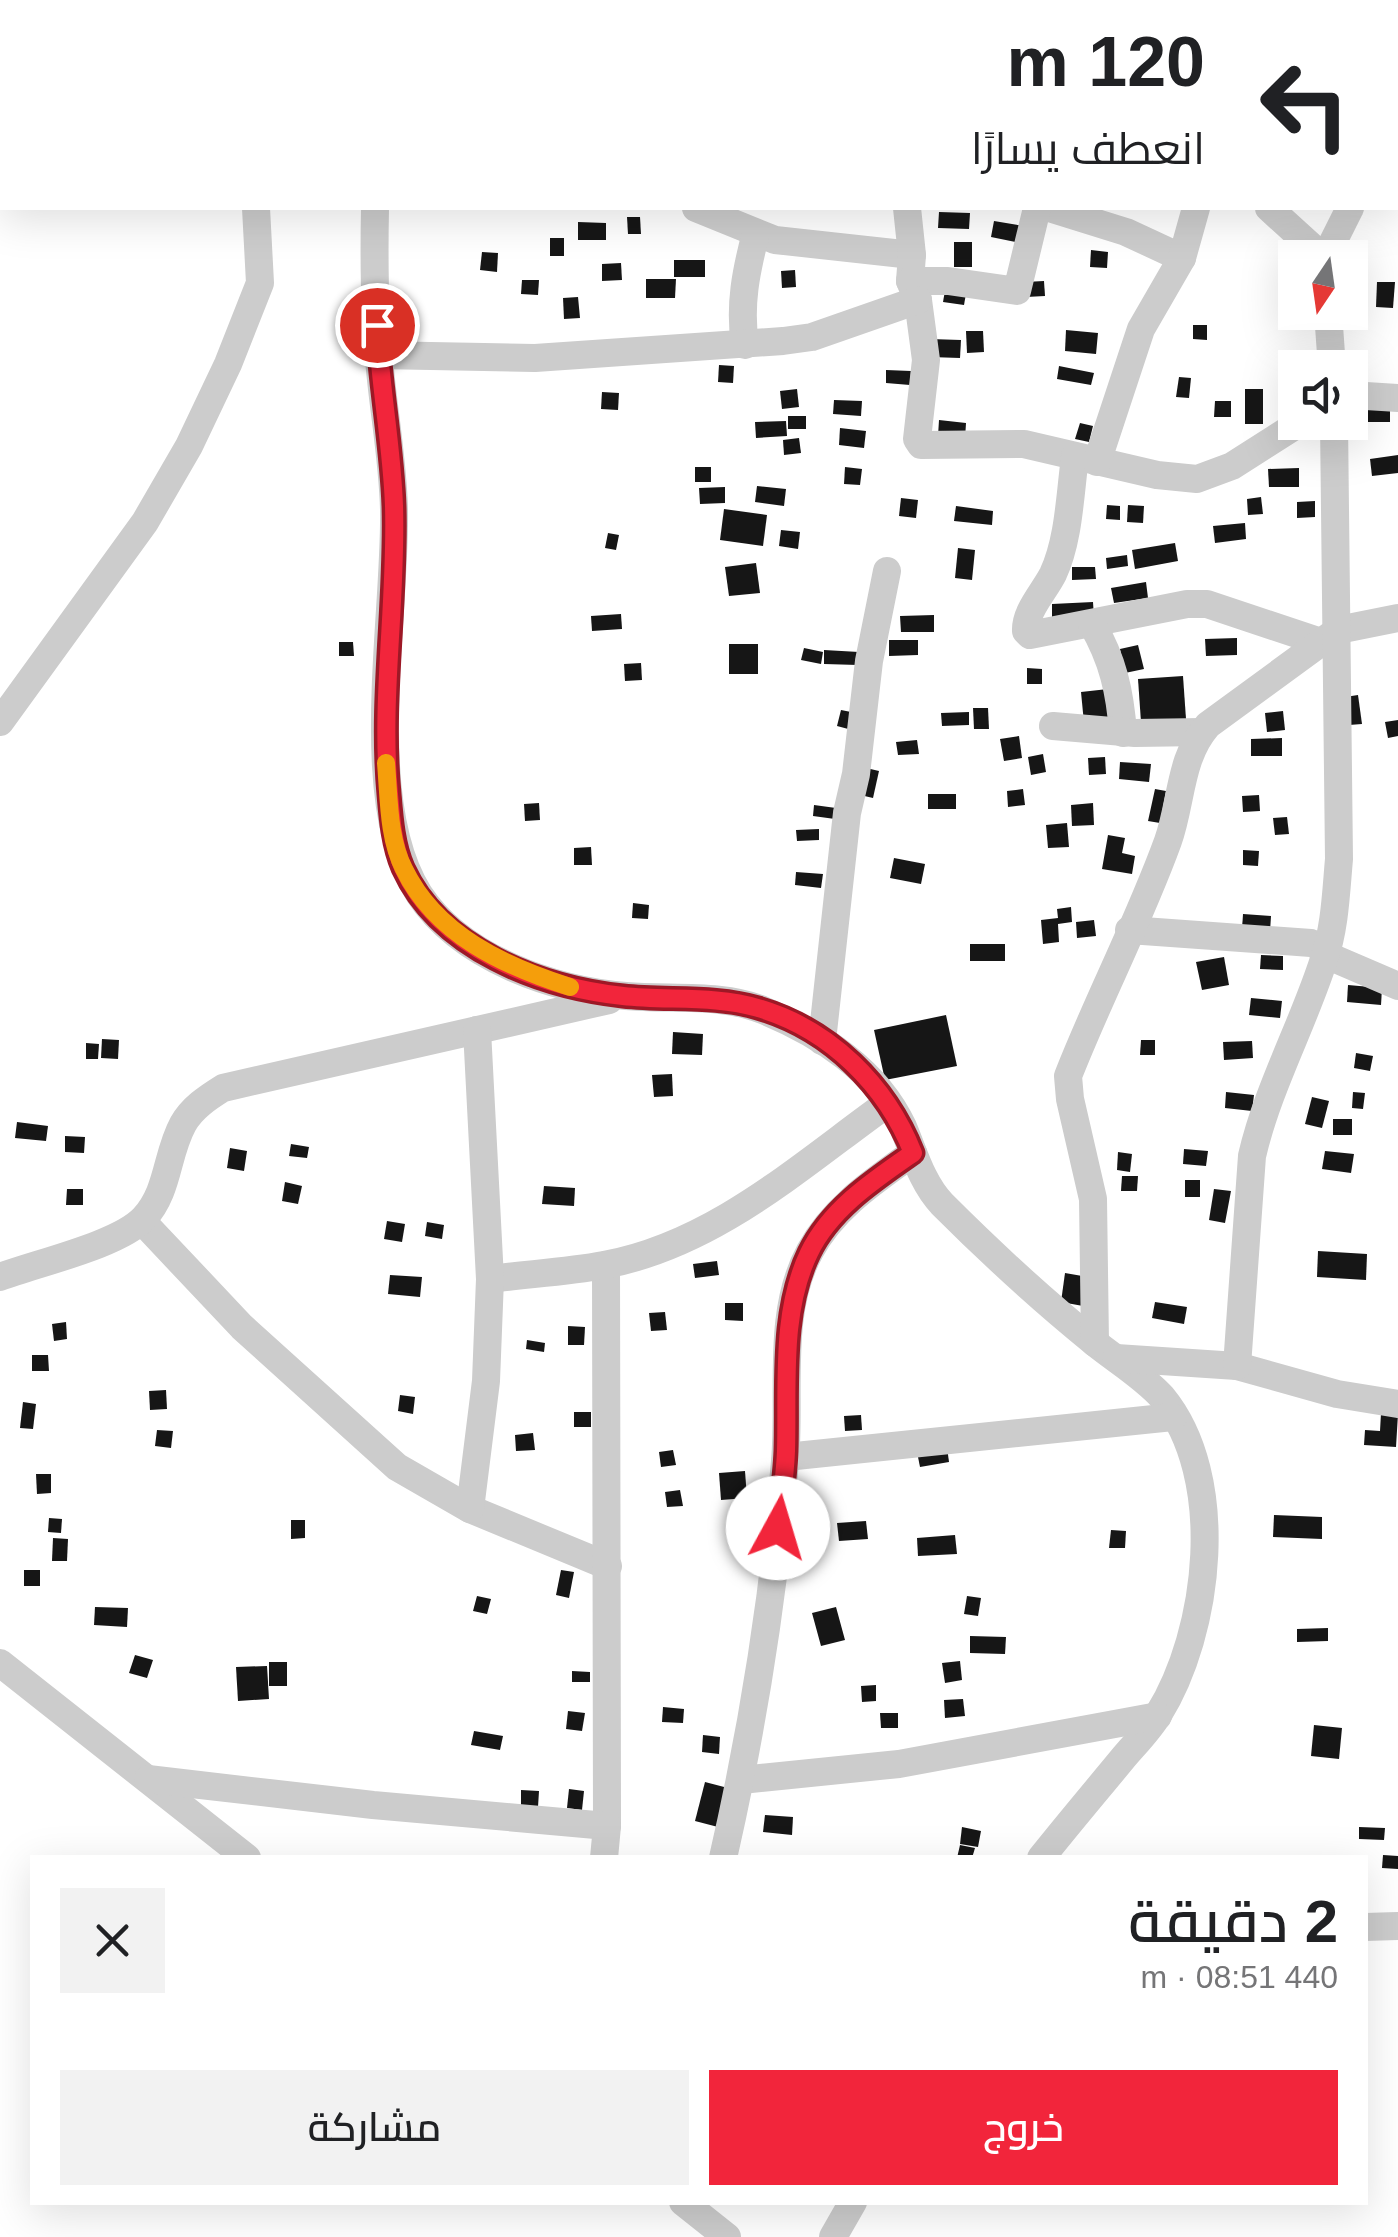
<!DOCTYPE html>
<html lang="ar">
<head>
<meta charset="utf-8">
<style>
  :root { --surface:#fff; --page:#f2f2f2; --text:#202124; --muted:#757577; --accent:#f2253b }
  body { margin:0; font-family:Helvetica,Cairo,sans-serif; background:var(--page); color:var(--text); direction:rtl; height:100vh; display:flex; flex-direction:column; font-size:38px; white-space:nowrap }
  * { box-sizing:border-box; margin:0 }
  p { font-size:32px; color:var(--muted) }
  .icon { flex:none; width:55px; height:55px; fill:none; stroke:currentColor; stroke-width:2; stroke-linecap:round; stroke-linejoin:round }
  .map { position:relative; flex:1; overflow:hidden; direction:ltr }
  .drawer { position:absolute; left:30px; top:1855px; width:1338px; height:350px; display:flex; flex-direction:column; background:var(--surface); border-radius:0px; box-shadow:0 10px 40px #0002; direction:rtl }
  .drawer>* { flex:none }
  .top-card { position:absolute; left:0px; top:0px; width:1400px; height:210px; box-shadow:0 10px 40px #0002; direction:rtl; background:#fff; color:var(--text); overflow:hidden }
  .needle { width:65px; rotate:193deg }
  .fabs { position:absolute; left:1278px; top:240px; display:grid; gap:20px }
  .fabs a { display:grid; place-items:center; width:90px; height:90px; border-radius:0px; background:var(--surface); box-shadow:0 10px 40px #0002; font-size:50px }
  .pin { position:absolute; display:grid; place-items:center; width:85px; height:85px; color:#fff; margin:-42px; border:5px solid #fff; border-radius:50%; box-shadow:0 2px 10px #0007 }
  .me { position:absolute; width:110px; margin:-55px; rotate:6deg; stroke-linejoin:round; filter:drop-shadow(0 0 8px #0008) }
  .turn { display:flex; align-items:center; gap:35px; height:210px; padding:0 30px; font-size:45px }
  .turn .icon { width:130px; height:130px; stroke-width:2.5 }
  .turn b { display:block; font-size:70px; line-height:85px }
  .round { display:grid; place-items:center; flex:none; width:105px; height:105px; border-radius:0px; background:var(--page) }
  .summary { display:flex; align-items:center; justify-content:space-between; height:170px; padding:0 30px }
  h1 { font-size:60px; font-weight:600; line-height:75px }
  .button { display:flex; gap:20px; margin-top:auto; padding:20px 30px }
  .button a { flex:1; height:115px; border-radius:0px; background:var(--accent); color:#fff; font-size:40px; font-weight:600; line-height:115px; text-align:center }
  .button a+a { background:var(--page); color:var(--text) }
  .map>svg:first-child { display:block }
  .building { fill:#161616 }
  .lines { fill:none; stroke-linecap:round; stroke-linejoin:round }
  .street { stroke:#ccc; stroke-width:28 }
  .route-casing { stroke:#9d1826; stroke-width:25 }
  .route { stroke:#f2253b; stroke-width:18 }
  .slow { stroke:#f59e0b; stroke-width:18 }
</style>
</head>
<body>
<div class="map">
<svg width="1398" height="2237" viewBox="0 0 1398 2237">
  <rect width="100%" height="100%" fill="#fff"/>
  <g class="building">
    <path d="M939 212 970 213 969 229 938 228Z"/>
    <path d="M627 217H640L641 234H628Z"/>
    <path d="M994 221 1024 226 1021 243 991 237Z"/>
    <path d="M578 222 606 223V240H578Z"/>
    <rect x="550" y="238" width="14" height="18"/>
    <rect x="954" y="242" width="18" height="25"/>
    <path d="M1091 250 1108 252 1107 268 1090 267Z"/>
    <path d="M482 252 498 253 497 272 480 270Z"/>
    <rect x="674" y="260" width="31" height="17"/>
    <path d="M621 263 622 280 602 281V264Z"/>
    <path d="M795 270 796 287 782 288 781 271Z"/>
    <path d="M646 279H676L675 298H646Z"/>
    <path d="M522 280H539L538 295 521 294Z"/>
    <path d="M1044 281 1045 296 1026 297 1025 282Z"/>
    <path d="M1377 282H1395L1393 308 1376 307Z"/>
    <path d="M946 285 967 288 964 305 943 302Z"/>
    <path d="M578 297 580 318 564 319 563 298Z"/>
    <path d="M1193 325H1207V340L1193 339Z"/>
    <path d="M1066 330 1098 333 1096 354 1065 351Z"/>
    <path d="M966 331H983L984 352 967 353Z"/>
    <path d="M930 339 961 340 960 358 930 357Z"/>
    <path d="M719 365 734 366 733 383 718 382Z"/>
    <path d="M1059 366 1094 373 1091 385 1057 379Z"/>
    <path d="M886 370 911 371 910 385 886 383Z"/>
    <path d="M1179 377 1191 378 1189 398 1176 397Z"/>
    <path d="M797 389 799 407 782 409 780 391Z"/>
    <rect x="1245" y="389" width="18" height="35"/>
    <path d="M602 392 619 393 618 410 601 409Z"/>
    <path d="M834 400 862 401 861 416 833 414Z"/>
    <path d="M1215 401H1231V417H1214Z"/>
    <path d="M1358 405 1390 406V422H1358Z"/>
    <rect x="788" y="416" width="18" height="13"/>
    <path d="M939 420 966 423 965 439 938 436Z"/>
    <path d="M786 421 787 436 756 438 755 422Z"/>
    <path d="M1080 423 1093 426 1089 442 1075 439Z"/>
    <path d="M840 428 866 431 864 448 839 445Z"/>
    <path d="M799 438 801 453 784 455 783 440Z"/>
    <path d="M1398 455V473L1372 476 1370 459Z"/>
    <rect x="695" y="467" width="16" height="15"/>
    <path d="M845 467 862 469 860 485 844 484Z"/>
    <path d="M1299 468V487H1269L1268 469Z"/>
    <path d="M757 486 786 489 784 506 755 502Z"/>
    <path d="M725 487V503L700 504 699 488Z"/>
    <path d="M1261 497 1263 514 1248 515 1247 499Z"/>
    <path d="M901 498 918 500 916 518 899 516Z"/>
    <path d="M1315 501V517L1297 518V502Z"/>
    <path d="M1107 505 1120 506V520L1106 519Z"/>
    <path d="M1128 505 1144 506 1143 523 1127 522Z"/>
    <path d="M956 506 993 511 992 525 954 521Z"/>
    <path d="M724 509 767 515 763 546 720 540Z"/>
    <path d="M1245 523 1246 539 1215 543 1213 526Z"/>
    <path d="M781 530 800 532 798 549 779 546Z"/>
    <path d="M608 533 619 535 616 550 605 548Z"/>
    <path d="M1175 543 1178 561 1135 569 1132 550Z"/>
    <path d="M958 548 975 550 972 580 955 578Z"/>
    <path d="M1127 555 1128 566 1107 569 1106 558Z"/>
    <path d="M756 563 760 593 729 596 725 567Z"/>
    <path d="M1072 567H1095L1096 579 1072 580Z"/>
    <path d="M1146 582 1148 598 1114 603 1111 588Z"/>
    <path d="M1093 602 1094 617 1052 618V604Z"/>
    <path d="M621 614 622 629 592 631 591 616Z"/>
    <path d="M934 615V632H901L900 616Z"/>
    <path d="M1237 638V655L1206 656 1205 639Z"/>
    <path d="M889 640H918V655L889 656Z"/>
    <path d="M339 642H353L354 656H339Z"/>
    <rect x="729" y="644" width="29" height="30"/>
    <path d="M1138 645 1144 669 1125 673 1120 649Z"/>
    <path d="M804 648 823 652 821 664 801 660Z"/>
    <path d="M824 650 859 652 858 665 824 664Z"/>
    <path d="M641 663 642 680 625 681 624 664Z"/>
    <path d="M1027 668 1042 669V684H1027Z"/>
    <path d="M1183 676 1186 719 1141 722 1138 679Z"/>
    <path d="M1108 689 1112 720 1084 723 1081 692Z"/>
    <path d="M1358 695 1362 724 1349 725 1345 697Z"/>
    <path d="M973 708H988L989 729H974Z"/>
    <path d="M841 710 856 713 852 730 837 726Z"/>
    <path d="M1283 711 1285 730 1267 732 1265 713Z"/>
    <path d="M969 712V725L942 726 941 713Z"/>
    <path d="M1398 720V736L1388 738 1385 722Z"/>
    <path d="M1019 736 1022 758 1004 761 1000 739Z"/>
    <path d="M1282 738V756H1251V739Z"/>
    <path d="M917 740 919 754 898 755 896 742Z"/>
    <path d="M1043 754 1046 772 1031 775 1028 757Z"/>
    <path d="M1105 757 1106 774 1089 775 1088 758Z"/>
    <path d="M1120 762 1151 764 1149 782 1119 779Z"/>
    <path d="M862 767 879 771 873 798 856 794Z"/>
    <path d="M1023 789 1025 805 1008 807 1007 791Z"/>
    <path d="M1155 789 1166 791 1160 823 1148 821Z"/>
    <rect x="928" y="794" width="28" height="15"/>
    <path d="M1259 795 1260 811 1243 812 1242 796Z"/>
    <path d="M539 803 540 820 525 821 524 804Z"/>
    <path d="M1093 803 1094 825 1072 826 1071 805Z"/>
    <path d="M814 805 836 808 835 819 813 816Z"/>
    <path d="M1287 817 1289 834 1275 835 1273 818Z"/>
    <path d="M1067 823 1069 847 1048 848 1046 825Z"/>
    <path d="M819 829V840L797 841 796 830Z"/>
    <path d="M1108 835 1125 838 1122 853 1135 856 1132 874 1102 869Z"/>
    <path d="M591 847 592 865H574V848Z"/>
    <path d="M1243 850 1259 851 1258 866 1243 865Z"/>
    <path d="M894 858 925 864 921 884 890 878Z"/>
    <path d="M796 872 823 874 821 888 795 885Z"/>
    <path d="M633 903 649 905 648 919 632 918Z"/>
    <path d="M1071 907 1072 922 1058 924 1059 942 1043 944 1041 920 1058 918 1057 909Z"/>
    <path d="M1243 914 1271 916 1270 932 1242 929Z"/>
    <path d="M1094 920 1096 936 1077 938 1076 922Z"/>
    <rect x="970" y="944" width="35" height="17"/>
    <path d="M1261 955 1283 956V970L1260 969Z"/>
    <path d="M1224 957 1229 985 1202 990 1196 962Z"/>
    <path d="M1348 985 1382 988 1381 1005 1347 1002Z"/>
    <path d="M1251 998 1282 1001 1280 1018 1249 1015Z"/>
    <path d="M946 1015 957 1066 885 1080 874 1030Z"/>
    <path d="M673 1032 703 1034 702 1055 672 1054Z"/>
    <path d="M102 1039 119 1040 118 1059 101 1058Z"/>
    <path d="M1141 1040H1155V1055H1140Z"/>
    <path d="M1252 1041 1253 1058 1224 1060 1223 1042Z"/>
    <path d="M86 1043 99 1044 98 1059H86Z"/>
    <path d="M1356 1053 1373 1056 1370 1071 1354 1068Z"/>
    <path d="M672 1074 673 1096 654 1097 652 1075Z"/>
    <path d="M1226 1092 1254 1095 1252 1111 1225 1108Z"/>
    <path d="M1353 1092 1365 1093 1363 1109 1352 1108Z"/>
    <path d="M1312 1097 1329 1101 1322 1128 1305 1124Z"/>
    <rect x="1333" y="1119" width="19" height="16"/>
    <path d="M17 1122 48 1126 46 1141 15 1138Z"/>
    <path d="M65 1136 85 1137 84 1153 65 1152Z"/>
    <path d="M291 1144 309 1147 307 1158 289 1156Z"/>
    <path d="M230 1148 247 1151 244 1171 227 1168Z"/>
    <path d="M1184 1149 1208 1151 1206 1166 1183 1164Z"/>
    <path d="M1325 1151 1354 1154 1351 1173 1322 1169Z"/>
    <path d="M1118 1152 1132 1154 1130 1172 1117 1170Z"/>
    <path d="M1122 1176H1138L1137 1191H1121Z"/>
    <rect x="1185" y="1180" width="15" height="17"/>
    <path d="M285 1182 302 1186 298 1204 282 1201Z"/>
    <path d="M544 1186 575 1188 574 1206 542 1204Z"/>
    <path d="M67 1189H83V1205H66Z"/>
    <path d="M1214 1189 1231 1191 1225 1223 1209 1220Z"/>
    <path d="M387 1221 405 1224 402 1242 384 1239Z"/>
    <path d="M427 1222 444 1225 442 1239 425 1236Z"/>
    <path d="M1318 1251 1367 1254 1366 1280 1317 1277Z"/>
    <path d="M717 1261 719 1275 695 1278 693 1264Z"/>
    <path d="M1065 1273 1088 1277 1083 1306 1061 1302Z"/>
    <path d="M390 1275 422 1277 420 1297 388 1294Z"/>
    <path d="M1155 1302 1187 1307 1184 1324 1152 1318Z"/>
    <path d="M725 1303H743V1321L725 1320Z"/>
    <path d="M665 1312 667 1330 651 1331 649 1313Z"/>
    <path d="M66 1322 67 1339 54 1341 52 1324Z"/>
    <path d="M568 1326 585 1327 584 1345H568Z"/>
    <path d="M527 1340 545 1343 544 1352 526 1349Z"/>
    <path d="M32 1355H48L49 1371H32Z"/>
    <path d="M166 1390 167 1409 150 1410 149 1391Z"/>
    <path d="M400 1395 415 1397 413 1414 398 1411Z"/>
    <path d="M23 1402 36 1404 33 1429 20 1428Z"/>
    <rect x="574" y="1412" width="17" height="15"/>
    <path d="M1381 1413 1398 1414 1396 1447 1364 1445 1365 1430 1380 1431Z"/>
    <path d="M861 1415 862 1430 845 1431 844 1416Z"/>
    <path d="M157 1430 173 1431 171 1448 155 1446Z"/>
    <path d="M533 1433 535 1450 516 1451 515 1435Z"/>
    <path d="M947 1447 949 1462 920 1467 917 1452Z"/>
    <path d="M673 1450 676 1465 661 1467 659 1452Z"/>
    <path d="M745 1471 747 1498 721 1500 719 1473Z"/>
    <path d="M36 1474H51V1493L37 1494Z"/>
    <path d="M680 1490 683 1506 667 1507 665 1492Z"/>
    <path d="M1274 1515 1322 1517V1539L1273 1537Z"/>
    <path d="M49 1518 62 1519 61 1533 48 1532Z"/>
    <path d="M291 1520H305V1538L291 1539Z"/>
    <path d="M866 1521 868 1539 839 1541 837 1523Z"/>
    <path d="M1111 1530 1126 1531 1125 1548H1109Z"/>
    <path d="M955 1535 957 1554 918 1556 917 1538Z"/>
    <path d="M53 1538 68 1539 67 1561H52Z"/>
    <rect x="24" y="1570" width="16" height="16"/>
    <path d="M561 1570 574 1572 569 1598 556 1595Z"/>
    <path d="M477 1596 491 1599 487 1614 473 1611Z"/>
    <path d="M967 1596 981 1598 978 1616 964 1614Z"/>
    <path d="M95 1607 128 1608 127 1627 94 1625Z"/>
    <path d="M836 1607 845 1640 821 1646 812 1613Z"/>
    <path d="M1328 1628V1641L1297 1642V1629Z"/>
    <path d="M970 1636 1006 1637 1005 1654 970 1653Z"/>
    <path d="M135 1655 153 1660 147 1678 129 1673Z"/>
    <path d="M960 1661 962 1680 945 1683 942 1663Z"/>
    <rect x="269" y="1662" width="18" height="24"/>
    <path d="M267 1666 269 1699 238 1701 236 1667Z"/>
    <path d="M572 1671 590 1672V1682H572Z"/>
    <path d="M876 1685V1701L862 1702 861 1686Z"/>
    <path d="M963 1699 965 1716 945 1718 944 1700Z"/>
    <path d="M663 1707 684 1709 683 1723 662 1722Z"/>
    <path d="M568 1711 585 1713 582 1731 566 1729Z"/>
    <path d="M880 1713H898V1728H881Z"/>
    <path d="M1314 1725 1342 1728 1339 1759 1311 1756Z"/>
    <path d="M474 1731 503 1736 500 1750 471 1745Z"/>
    <path d="M703 1735 720 1737 719 1754 702 1752Z"/>
    <path d="M705 1782 728 1788 718 1827 695 1821Z"/>
    <path d="M569 1789 584 1791 582 1810 567 1808Z"/>
    <path d="M521 1790 539 1791 538 1807 521 1806Z"/>
    <path d="M765 1815 793 1817 792 1835 763 1832Z"/>
    <path d="M962 1827 981 1831 978 1847 960 1844Z"/>
    <path d="M1359 1827 1385 1828 1384 1840 1359 1839Z"/>
    <path d="M960 1845 975 1848 972 1858H957Z"/>
    <path d="M1383 1855 1398 1856V1869L1382 1868Z"/>
  </g>
  <g class="lines">
    <g class="street">
      <path d="M325 0 327 2"/>
      <path d="M890 0V2"/>
      <path d="M270 2V0"/>
      <path d="M607 2 610 0"/>
      <path d="M1243 2 1244 0"/>
      <path d="M1398 114V113"/>
      <path d="M375 208C374 258 374 309 379 359 383 409 393 460 394 510 396 618 360 802 419 894 461 958 552 990 626 996 671 1000 723 993 765 1011 821 1034 877 1071 903 1127 914 1153 922 1183 942 1204 990 1252 1042 1300 1094 1342 1116 1360 1143 1376 1162 1397 1228 1477 1210 1632 1158 1715 1149 1730 1135 1744 1124 1757 1096 1791 1068 1824 1041 1858"/>
      <path d="M696 208 775 240 912 255"/>
      <path d="M907 208 912 255 910 281 918 300 926 360 917 439 921 445 1024 444 1157 475 1197 479 1232 466 1301 422"/>
      <path d="M1049 208 1126 232 1182 258"/>
      <path d="M1269 208 1324 258"/>
      <path d="M1325 258 1350 208"/>
      <path d="M910 281H948L1017 291 1037 208"/>
      <path d="M1328 312 1332 368"/>
      <path d="M745 345C739 305 746 271 756 233"/>
      <path d="M378 355 535 358 783 341 812 337 918 300"/>
      <path d="M1350 395 1398 398"/>
      <path d="M1075 457C1070 494 1069 540 1053 574 1044 592 1025 611 1026 631L1030 635 1187 604H1207L1321 642"/>
      <path d="M1097 462 1141 329 1182 258 1196 208"/>
      <path d="M1092 624C1113 660 1120 692 1123 733"/>
      <path d="M0 722 145 522 189 446 228 364 260 283 256 208"/>
      <path d="M1053 726 1135 733 1202 732"/>
      <path d="M1129 930 1311 943 1319 946 1326 955 1398 986"/>
      <path d="M822 1041 847 813 856 774 869 661 887 571"/>
      <path d="M142 1221 242 1327 397 1467 470 1509 608 1566"/>
      <path d="M606 1265 607 1826"/>
      <path d="M0 1277C37 1263 119 1245 144 1218 169 1191 166 1155 183 1124 192 1108 207 1098 223 1088L609 1000"/>
      <path d="M490 1279C527 1274 567 1272 604 1265 714 1245 800 1166 888 1103"/>
      <path d="M1095 1343 1093 1199 1070 1099 1068 1076C1099 997 1139 921 1168 841 1182 802 1179 758 1208 725L1338 630 1398 618"/>
      <path d="M1116 1358 1237 1366 1337 1394 1398 1404"/>
      <path d="M1237 1366 1252 1156C1268 1087 1303 1025 1324 959 1335 928 1336 892 1339 859L1334 422"/>
      <path d="M786 1457 1173 1417"/>
      <path d="M470 1509 486 1381 490 1279 477 1030"/>
      <path d="M0 1663 247 1858"/>
      <path d="M148 1779 373 1805 607 1826 604 1858"/>
      <path d="M741 1780 899 1764 1158 1716"/>
      <path d="M723 1858C753 1727 774 1594 785 1461 791 1394 776 1313 810 1251 833 1208 874 1181 913 1153"/>
      <path d="M1365 1927 1398 1926"/>
      <path d="M683 2202 727 2237"/>
      <path d="M833 2237 853 2202"/>
    </g>
  </g>
  <g class="lines">
    <g class="route-casing">
      <path id="route" d="M377 325C380 386 392 446 394 506 397 602 380 698 389 794 391 818 393 845 403 868 440 949 540 987 623 996 667 1001 715 995 758 1008 830 1029 886 1085 913 1153 874 1180 830 1209 809 1253 780 1313 788 1387 786 1451 785 1477 781 1502 778 1528"/>
    </g>
    <use href="#route" class="route"/>
    <path class="slow" d="M386 763C389 797 388 838 404 869 436 935 504 966 570 987"/>
  </g>
</svg>
<div class="fabs">
<a><svg class="needle" viewBox="-14 -14 28 28"><path d="M0-13l5 13h-10z" fill="#e53935"/><path d="M0 13l5-13h-10z" fill="#757577"/></svg></a>
<a><svg class="icon" aria-label="sound" viewBox="0 0 24 24"><path d="M4 9h4l5-4v14l-5-4H4zM17 9q2 3 0 6"/></svg></a>
</div>
<div class="pin" style="left:377px;top:325px;background:#d93025"><svg class="icon" aria-label="arrive" viewBox="0 0 24 24"><path d="M6 21V4h12l-3 4 3 4H6"/></svg></div>
<svg class="me" style="left:778px;top:1528px" viewBox="-20 -20 40 40"><circle r="19" fill="#fff"/><path d="M0-13L10 11 0 6-10 11z" fill="#f2253b"/></svg>
<div class="top-card">
<div class="turn"><svg class="icon" aria-label="left" viewBox="0 0 24 24"><path d="M17 20v-9H6M10 6l-5 5 5 5"/></svg><div><b>120 m</b>انعطف يسارًا</div></div>
</div>
<section class="drawer">
<div class="summary"><div><h1>2 دقيقة</h1><p>440 m · 08:51</p></div><a class="round"><svg class="icon" aria-label="close" viewBox="0 0 24 24"><path d="M6 6l12 12M18 6L6 18"/></svg></a></div>
<div class="button"><a>خروج</a><a>مشاركة</a></div>
</section>
</div>
</body>
</html>
